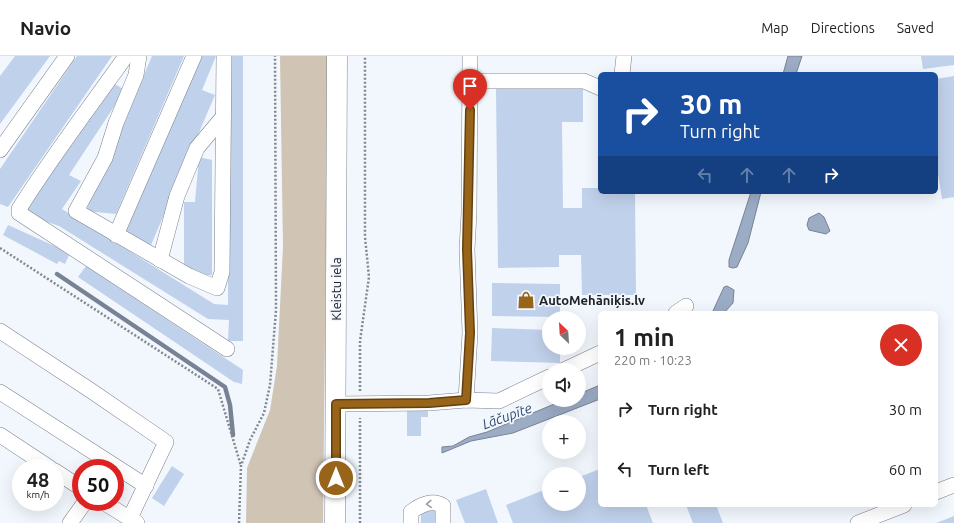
<!DOCTYPE html>
<html lang="en">
<head>
<meta charset="utf-8">
<style>
  :root { --surface:#fff; --page:#f2f2f2; --text:#222; --muted:#767676; --line:#e0e0e0 }
  body { margin:0; font-family:Ubuntu,sans-serif; background:var(--page); color:var(--text); height:100vh; display:flex; flex-direction:column; font-size:15px; white-space:nowrap }
  * { box-sizing:border-box; margin:0 }
  p { font-size:13px; color:var(--muted) }
  .icon { flex:none; width:22px; height:22px; fill:none; stroke:currentColor; stroke-width:2; stroke-linecap:round; stroke-linejoin:round }
  .map { position:relative; flex:1; overflow:hidden }
  .side { position:absolute; left:598px; top:255px; width:340px; height:196px; display:flex; flex-direction:column; background:var(--surface); border-radius:6px; box-shadow:0 4px 16px #0002 }
  .side>* { flex:none }
  .banner { position:absolute; left:598px; top:16px; width:340px; height:122px; border-radius:6px; box-shadow:0 4px 16px #0002; background:#1a4fa0; color:#fff; overflow:hidden }
  .needle { width:26px; rotate:335deg }
  .controls { position:absolute; left:542px; top:255px; display:grid; gap:8px }
  .controls a { display:grid; place-items:center; width:44px; height:44px; border-radius:50%; background:var(--surface); box-shadow:0 4px 16px #0002; font-size:20px }
  .speed { position:absolute; left:12px; top:403px; display:flex; gap:8px; font-size:20px; font-weight:700; text-align:center }
  .speed>* { display:grid; place-content:center; width:52px; height:52px; border-radius:50%; background:var(--surface); box-shadow:0 4px 16px #0002; line-height:1 }
  .speed small { font-size:10px; font-weight:400 }
  .speed .limit { border:6px solid #d22; background:#fff; color:#111 }
  .pin { position:absolute; display:grid; place-items:center; width:34px; height:34px; color:#fff; margin:-41px -17px; border-radius:50% 50% 50% 0; rotate:-45deg; box-shadow:0 0 4px #0007 }
  .pin .icon { rotate:45deg }
  .me { position:absolute; width:44px; margin:-22px; rotate:0deg; stroke-linejoin:round; filter:drop-shadow(0 0 3px #0008) }
  .turn { display:flex; align-items:center; gap:14px; height:84px; padding:0 16px; font-size:18px }
  .turn .icon { width:52px; height:52px; stroke-width:2.5 }
  .turn b { display:block; font-size:28px; line-height:34px }
  .lanes { display:flex; align-items:center; height:38px; padding:0 16px; background:#0003; justify-content:center; gap:20px; direction:ltr }
  .lanes .off { opacity:.35 }
  .round { display:grid; place-items:center; flex:none; width:42px; height:42px; border-radius:21px; background:var(--page) }
  .head { display:flex; align-items:center; justify-content:space-between; height:68px; padding:0 16px }
  h1 { font-size:24px; font-weight:700; line-height:30px }
  ul { padding:0; list-style:none }
  li { display:flex; align-items:center; gap:12px; height:60px; padding:0 16px }
  li div { flex:1 }
  li b { display:block; font-size:15px }
  li em { font-style:normal }
  header { display:flex; align-items:center; gap:24px; box-sizing:border-box; height:56px; padding:0 20px; background:var(--surface); border-bottom:1px solid var(--line) }
  header strong { font-size:19px }
  nav { display:flex; gap:22px; margin-inline-start:auto; font-size:14px }
  .map>svg:first-child { display:block }
  .green { fill:#d0c4b5 }
  .water { fill:#9cacc5; stroke:#778395 }
  .lines { fill:none; stroke-linecap:round; stroke-linejoin:round }
  .stream { stroke:#778395; stroke-width:4.5 }
  .building { fill:#c0d1eb }
  .minor-casing { stroke:#7b818a; stroke-width:16 }
  .major-casing { stroke:#7b818a; stroke-width:21 }
  .path { stroke:#84878c; stroke-width:2.5; stroke-dasharray:2 2; stroke-linecap:butt }
  .minor { stroke:#fff; stroke-width:15 }
  .major { stroke:#fff; stroke-width:20 }
  .oneway { stroke:#9b9c9d }
  .route-casing { stroke:#624110; stroke-width:10 }
  .route { stroke:#976419; stroke-width:7 }
  .labels { text-anchor:middle; stroke-width:3.5; stroke-linejoin:round; paint-order:stroke }
  .street-label { font-size:13px; fill:#202225; stroke:#f2f7fe }
  .poi-label { font-size:13px; font-weight:bold; fill:#202225; stroke:#f2f7fe; text-anchor:start }
  .water-label { font-size:14px; font-style:italic; fill:#344c72; stroke:#f2f7fe }
</style>
</head>
<body>
<header>
<strong>Navio</strong>
<nav><a>Map</a><a>Directions</a><a>Saved</a></nav>
</header>
<div class="map">
<svg width="954" height="467" viewBox="0 0 954 467">
  <rect width="100%" height="100%" fill="#f2f7fe"/>
  <path class="green" d="M280 0H328L323 467H246L247 412 270 354 277 310 283 191Z"/>
  <g class="water">
    <path d="M788 0H802L796 18H783Z"/>
    <path d="M751 136H761L748 187 737 211 733 212 729 211V204Z"/>
    <path d="M819 157 824 161 830 175 826 178 809 174 807 169 809 162Z"/>
    <path d="M727 230 734 234 733 247 724 257H712L724 231Z"/>
    <path d="M600 329V343L513 377 471 385 442 397V391L453 390 469 381 487 376 564 344H579V338Z"/>
  </g>
  <g class="lines">
    <path class="stream" d="M57 218 225 331 230 349 233 379"/>
  </g>
  <g class="building">
    <path d="M15 0H50L0 68V20Z"/>
    <path d="M77 0H112L8 151 0 148V113Z"/>
    <path d="M152 0H184L116 158 86 155Z"/>
    <path d="M200 0H216L202 34 215 39 151 189 124 178Z"/>
    <path d="M228 0H243V285H228L229 264 208 263 59 170 25 158 28 150 113 27 125 34 69 119 81 125 62 153 214 248 228 249Z"/>
    <path d="M921 0H954V9L923 13Z"/>
    <path d="M954 20V141L942 143 936 105V23Z"/>
    <path d="M583 31V66H562L563 152H582V132H600V136H635L636 239H582L581 199H559V211L498 212 496 32Z"/>
    <path d="M199 101 212 104V219L198 220 184 213V146H195Z"/>
    <path d="M8 169 70 197 65 208 59 205 57 208 3 179Z"/>
    <path d="M86 210 243 314 242 328 234 326 78 221Z"/>
    <path d="M492 227 560 228V261L492 260Z"/>
    <path d="M492 272 549 274V292H560V307L491 305Z"/>
    <path d="M407 350H428V361H421V380H407Z"/>
    <path d="M172 410 184 418 164 450 152 442Z"/>
    <path d="M600 413V449H646L653 467H513L506 449 549 432V448H579V421Z"/>
    <path d="M486 433 498 467H465L456 444Z"/>
    <path d="M686 449H716L723 467H693Z"/>
    <rect x="421" y="453" width="15" height="14"/>
    <path d="M954 460V467H936Z"/>
  </g>
  <g class="lines">
    <g class="minor-casing">
      <g id="minor">
        <path d="M126 0C90 51 52 100 19 153V157L227 293"/>
        <path d="M139 0 136 19 116 67 105 102 76 155 189 220 217 232 222 216 224 0"/>
        <path d="M622 18 624 0"/>
        <path d="M470 25H584L600 32"/>
        <path d="M0 94 67 0"/>
        <path d="M116 179 194 0"/>
        <path d="M160 204 177 140 197 92 223 61"/>
        <path d="M676 257 686 250"/>
        <path d="M0 275 90 334 166 386 130 462"/>
        <path d="M564 314 600 297"/>
        <path d="M0 336 146 430"/>
        <path d="M466 344 470 277 467 193 469 157 470 0"/>
        <path d="M336 348 429 347 466 344 499 345 549 321"/>
        <path d="M0 379 50 412"/>
        <path d="M55 415 81 432"/>
        <path d="M936 436 954 429"/>
        <path d="M103 446 137 467"/>
        <path d="M70 467 85 446"/>
        <path d="M411 467V456C420 449 433 443 443 450V467"/>
        <path d="M858 467 904 449"/>
      </g>
    </g>
    <g class="major-casing">
      <path id="major" d="M335 467 337 0"/>
    </g>
    <g class="path">
      <path d="M0 192 218 333 241 410"/>
      <path d="M360 335V285L369 221 365 181V0"/>
      <path d="M239 467 241 410 250 384 264 357 270 329 276 254 275 0"/>
      <path d="M360 467V362"/>
    </g>
    <use href="#minor" class="minor"/>
    <use href="#major" class="major"/>
  </g>
  <defs><path id="oneway-chevron" d="M-2-3.5L2.5 0L-2 3.5" fill="none" stroke-width="1.6" stroke-linecap="round" stroke-linejoin="round"/></defs>
  <use class="oneway" href="#oneway-chevron" transform="translate(429 448) rotate(177)"/>
  <g class="lines">
    <g class="route-casing">
      <path id="route" d="M336 422V348L429 347 466 344 470 277 467 193 470 54"/>
    </g>
    <use href="#route" class="route"/>
  </g>
  <defs>
    <g id="shop-bare" transform="scale(1.38)"><path d="M-5-2.5h2.3a2.7 3.5 0 0 1 5.4 0H5L5.5 6h-11ZM-1.5-2.5h3a1.5 2.3 0 0 0-3 0Z" fill="#976419" stroke="#f2f7fe" stroke-width="2.5" paint-order="stroke"/></g>
  </defs>
  <g fill-rule="evenodd">
    <use href="#shop-bare" x="526" y="244"/>
  </g>
  <g class="labels">
    <g class="street-label">
      <text transform="translate(336 233) rotate(-90)" y="5">Kleistu iela</text>
    </g>
    <g class="poi-label">
      <text x="539" y="249">AutoMehāniķis.lv</text>
    </g>
    <g class="water-label">
      <text transform="translate(507 360) rotate(-20)" y="5">Lāčupīte</text>
    </g>
  </g>
</svg>
<div class="controls">
<a><svg class="needle" viewBox="-14 -14 28 28"><path d="M0-13l5 13h-10z" fill="#e53935"/><path d="M0 13l5-13h-10z" fill="#767676"/></svg></a>
<a><svg class="icon" aria-label="sound" viewBox="0 0 24 24"><path d="M4 9h4l5-4v14l-5-4H4zM17 9q2 3 0 6"/></svg></a>
<a>+</a>
<a>−</a>
</div>
<div class="speed"><div>48<small>km/h</small></div><div class="limit">50</div></div>
<div class="pin" style="left:470px;top:54px;background:#d93025"><svg class="icon" aria-label="arrive" viewBox="0 0 24 24"><path d="M6 21V4h12l-3 4 3 4H6"/></svg></div>
<svg class="me" style="left:336px;top:422px" viewBox="-20 -20 40 40"><circle r="17" fill="#976419" stroke="#fff" stroke-width="3"/><path d="M0-11L8 9 0 5-8 9z" fill="#fff"/></svg>
<div class="banner">
<div class="turn"><svg class="icon" aria-label="right" viewBox="0 0 24 24"><path d="M7 20v-9h11M14 6l5 5-5 5"/></svg><div><b>30 m</b>Turn right</div></div>
<div class="lanes"><svg class="icon off" aria-label="left" viewBox="0 0 24 24"><path d="M17 20v-9H6M10 6l-5 5 5 5"/></svg><svg class="icon off" aria-label="ahead" viewBox="0 0 24 24"><path d="M12 20V5M6 11l6-6 6 6"/></svg><svg class="icon off" aria-label="ahead" viewBox="0 0 24 24"><path d="M12 20V5M6 11l6-6 6 6"/></svg><svg class="icon" aria-label="right" viewBox="0 0 24 24"><path d="M7 20v-9h11M14 6l5 5-5 5"/></svg></div>
</div>
<section class="side">
<div class="head"><div><h1>1 min</h1><p>220 m · 10:23</p></div><a class="round" style="background:#d93025;color:#fff"><svg class="icon" aria-label="close" viewBox="0 0 24 24"><path d="M6 6l12 12M18 6L6 18"/></svg></a></div>
<ul>
<li><svg class="icon" aria-label="right" viewBox="0 0 24 24"><path d="M7 20v-9h11M14 6l5 5-5 5"/></svg><div><b>Turn right</b></div><em>30 m</em></li>
<li><svg class="icon" aria-label="left" viewBox="0 0 24 24"><path d="M17 20v-9H6M10 6l-5 5 5 5"/></svg><div><b>Turn left</b></div><em>60 m</em></li>
</ul>
</section>
</div>
</body>
</html>
